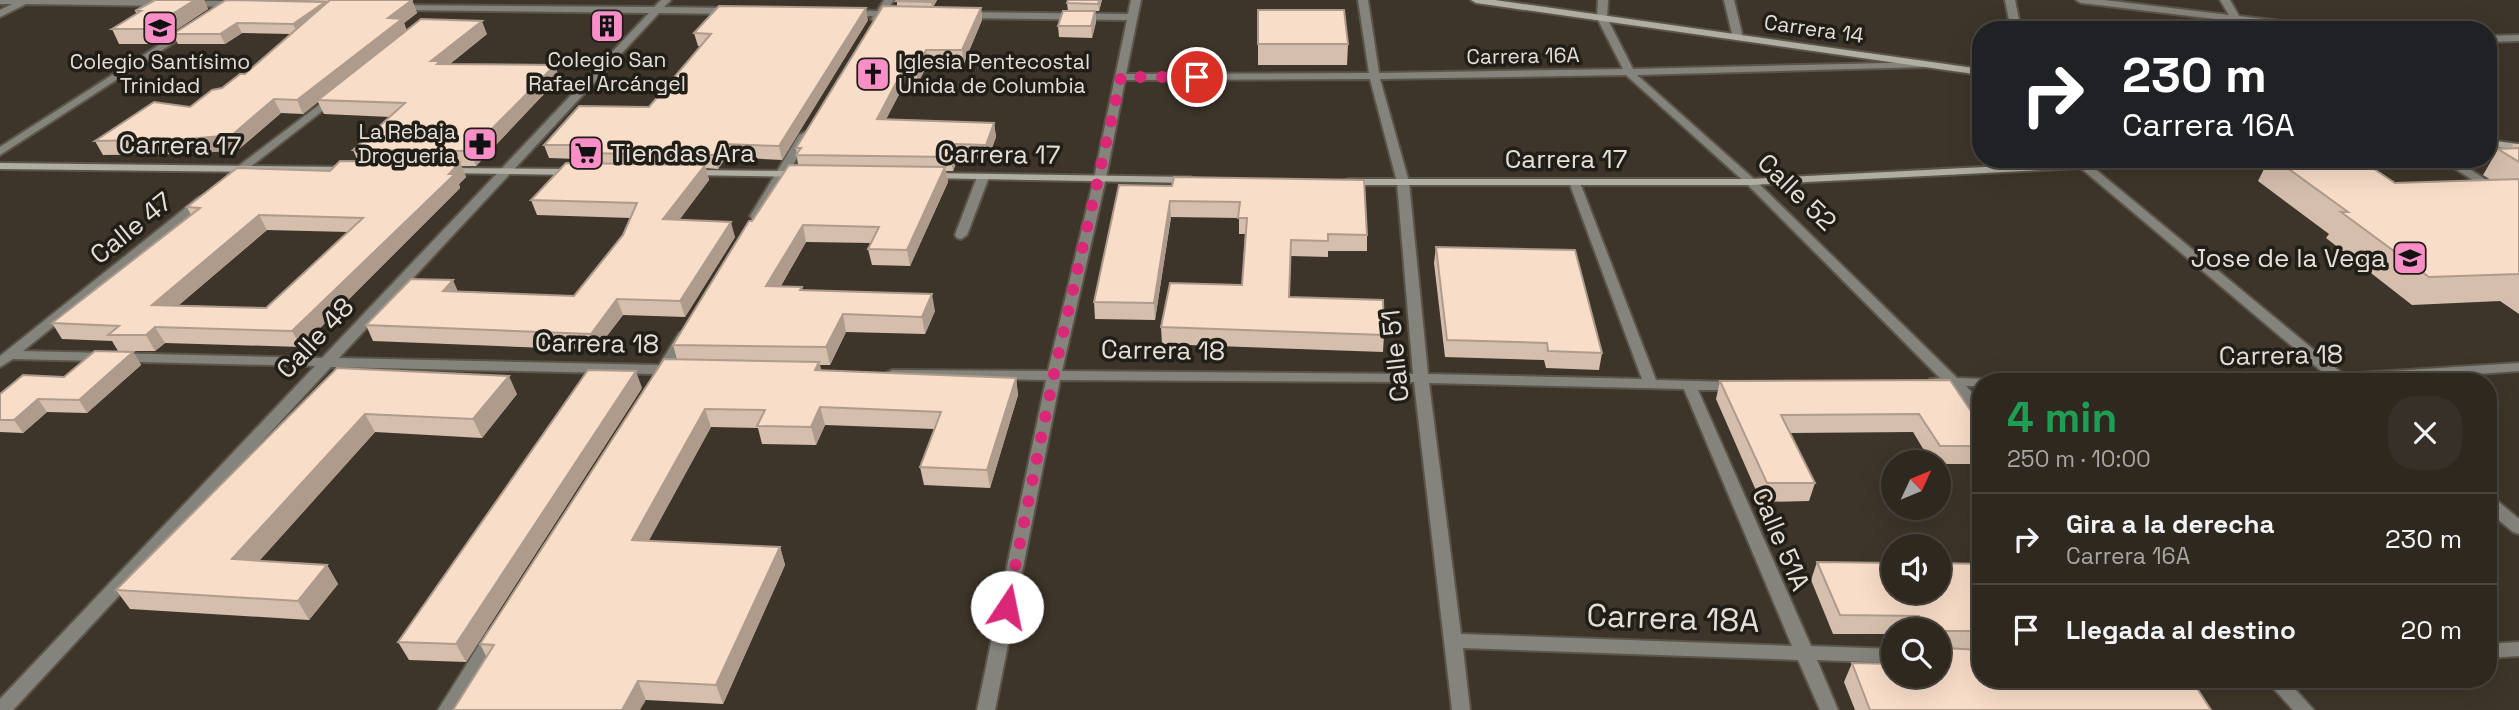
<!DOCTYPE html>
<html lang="es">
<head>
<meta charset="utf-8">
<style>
  :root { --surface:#2e281f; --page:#363028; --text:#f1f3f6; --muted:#a7a6a4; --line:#49443d }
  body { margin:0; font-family:"Space Grotesk",sans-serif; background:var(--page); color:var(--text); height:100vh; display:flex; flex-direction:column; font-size:26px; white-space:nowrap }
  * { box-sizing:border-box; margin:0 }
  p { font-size:23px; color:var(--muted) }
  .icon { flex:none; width:38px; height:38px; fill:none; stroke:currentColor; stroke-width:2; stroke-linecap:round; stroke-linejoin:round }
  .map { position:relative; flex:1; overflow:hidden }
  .details { position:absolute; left:1972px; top:373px; width:525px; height:315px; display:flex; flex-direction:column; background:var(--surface); border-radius:28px; box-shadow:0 7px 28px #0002,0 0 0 2px var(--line) }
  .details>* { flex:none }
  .hud { position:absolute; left:1972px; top:21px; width:525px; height:147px; border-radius:28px; box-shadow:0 7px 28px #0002,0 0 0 2px var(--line); background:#202124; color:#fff; overflow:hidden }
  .needle { width:46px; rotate:46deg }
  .controls { position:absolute; left:1881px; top:450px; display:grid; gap:14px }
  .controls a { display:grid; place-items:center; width:70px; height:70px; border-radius:50%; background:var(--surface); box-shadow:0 7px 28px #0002,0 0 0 2px var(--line); font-size:35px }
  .pin { position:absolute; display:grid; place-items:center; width:60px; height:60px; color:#fff; margin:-30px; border:4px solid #fff; border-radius:50%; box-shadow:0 2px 7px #0007 }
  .me { position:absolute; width:77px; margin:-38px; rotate:11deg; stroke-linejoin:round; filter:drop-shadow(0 0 5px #0008) }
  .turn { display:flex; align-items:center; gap:24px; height:147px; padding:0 35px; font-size:32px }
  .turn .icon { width:91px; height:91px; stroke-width:2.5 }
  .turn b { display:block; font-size:49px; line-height:60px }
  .round { display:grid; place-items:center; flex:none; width:74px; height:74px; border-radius:28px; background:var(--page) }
  .overview { display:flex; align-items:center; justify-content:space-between; height:119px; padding:0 35px }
  h1 { font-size:42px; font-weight:700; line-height:52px; color:#1e9e55 }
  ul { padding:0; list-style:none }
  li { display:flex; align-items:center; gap:21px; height:91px; padding:0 35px; border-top:2px solid var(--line) }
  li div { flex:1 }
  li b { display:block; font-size:26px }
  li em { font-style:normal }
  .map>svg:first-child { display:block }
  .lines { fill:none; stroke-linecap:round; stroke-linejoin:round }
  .lane-casing { stroke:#5b5448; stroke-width:4 }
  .street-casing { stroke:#5b5448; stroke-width:4 }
  .secondary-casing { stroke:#5b5448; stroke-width:4 }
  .lane { fill:#84837c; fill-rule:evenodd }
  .street { fill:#84837c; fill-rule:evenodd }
  .secondary { fill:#b0aea3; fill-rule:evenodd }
  .wall { fill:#d5beac; fill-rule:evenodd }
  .shaded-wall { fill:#ae9b8c }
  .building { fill:#f8ddc8; stroke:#ae9b8c; stroke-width:2; fill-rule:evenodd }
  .route { stroke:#db2777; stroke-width:12; stroke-dasharray:0 21.6 }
  .labels { text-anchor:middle; stroke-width:7; stroke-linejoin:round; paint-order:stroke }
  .far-street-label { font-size:21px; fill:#e4dfd7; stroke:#211d17 }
  .far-poi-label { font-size:21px; fill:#e4dfd7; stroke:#211d17 }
  .street-label { font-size:26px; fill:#e4dfd7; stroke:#211d17 }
  .poi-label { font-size:26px; fill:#e4dfd7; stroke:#211d17; text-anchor:start }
  .near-street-label { font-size:32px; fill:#e4dfd7; stroke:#211d17 }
</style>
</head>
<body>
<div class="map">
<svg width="2519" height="710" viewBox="0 0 2519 710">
  <rect width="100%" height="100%" fill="#3d3529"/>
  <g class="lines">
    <g class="lane-casing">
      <g id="lane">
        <path d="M2440 159H2454L2519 201V210Z"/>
        <path d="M983 174 989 177 967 235 961 239 957 238 955 235 977 177Z"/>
      </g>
    </g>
    <g class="street-casing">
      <g id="street">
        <path d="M0 0H168L173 3 168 6 26 4 0 17V10L12 4H0Z"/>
        <path d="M661 0H671L664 7 732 8 737 11 732 14 659 13 339 358 659 365 679 333 684 332 691 336 673 366 681 367 683 370 681 373 668 374 665 378H655L654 374 331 367 13 710H0V699L315 366 13 359 0 367V356L199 197H207V203L23 351 322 358 649 13 395 10 392 9V5L654 7Z"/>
        <path d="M884 0H894L886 11 899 12V16L882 17 876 22 871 19 873 16H850L845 13 850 10 877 11Z"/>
        <path d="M1131 0H1141L1126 74 1369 73 1358 0H1368L1379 73 1623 69 1597 18 1598 0H1608L1607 18 1633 69 1930 62V66L1926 67 1637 75 1755 180 1957 378 1986 379 1988 382H1981V386H1966L1981 402V415L1976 413 1949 386 1930 385 1928 382 1930 379 1940 378 1747 184 1626 75 1380 79 1409 182 1428 374 1642 379 1569 182 1575 179 1579 180 1656 380 1736 382 1743 386 1736 390H1698L1811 646 1894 649V663L1817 660 1838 710H1820L1798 660 1463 648 1470 710H1452L1414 382 1060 380 995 710H977L1046 380 892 378 885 374 892 370 1048 371 1094 178 1127 20 962 18 957 15 962 12 1128 14ZM1370 79 1397 182 1413 374 1062 371 1106 178 1125 80ZM1429 383 1684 389 1792 646 1461 634Z"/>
        <path d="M1724 0H1734L1743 38 1741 40 1733 38Z"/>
        <path d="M2005 0H2015L2021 30H2011Z"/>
        <path d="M2076 0H2104L2229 15 2220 0H2230L2239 16 2332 27 2337 30H2306L2242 22 2247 30H2237L2232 21 2081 3Z"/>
        <path d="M189 1H238L243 4 238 7 186 6V2Z"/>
        <path d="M187 27 195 29 0 155V147Z"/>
        <path d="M2519 35V41L2488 42V36Z"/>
        <path d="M335 93 340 96 339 98 236 178H228V174Z"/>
        <path d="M805 132 811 135 762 216 760 219H752L750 216 799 135Z"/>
        <path d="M2070 159H2083L2343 374 2519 363V371L2369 382H2036L2043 378 2326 375Z"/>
        <path d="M2488 497 2494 498 2519 519V534L2513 532 2488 511Z"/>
        <path d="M493 630 499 632 502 637 457 710H438L487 632Z"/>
        <path d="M2519 642V656L2488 658V644Z"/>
        <path d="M2265 679H2286L2314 710H2293Z"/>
      </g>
    </g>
    <g class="secondary-casing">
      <g id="secondary">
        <path d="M1471 0H1495L1981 69V75L1476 3Z"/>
        <path d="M2488 140 2519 144V150L2488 146Z"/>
        <path d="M2289 159 2292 162 2286 165 2232 168H2080L1751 185H1348L1342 182 1348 179H1751L2080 162Z"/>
        <path d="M0 163 347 167 353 170 347 173 0 169Z"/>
        <path d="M445 168 575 169 581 172 575 175 441 173V169Z"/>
        <path d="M690 170 802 171 808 174 802 177 686 175V171Z"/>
        <path d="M928 173 1191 177 1197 180 1191 183 924 178V174Z"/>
      </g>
    </g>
    <use href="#lane" class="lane"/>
    <use href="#street" class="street"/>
    <use href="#secondary" class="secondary"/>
  </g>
  <g class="wall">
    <path d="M155 0H204L208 9 155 44H119L112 29 137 14 135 11Z"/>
    <path d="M234 0H412L417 13 404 23 407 31 487 34 450 64 555 65 559 78 476 166H461L466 177 459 184 460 188 301 347 165 343 155 351H118L112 341 62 339 52 323 191 215 187 207 330 171 358 161 353 150 390 117 324 114 318 102 303 114 281 113 239 149 196 154 103 155 95 141 190 107 245 74 291 34 242 33 225 44H178L173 34 325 2 326 4 329 1ZM267 230 348 232 266 308 179 305Z"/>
    <path d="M897 0H937L933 7 981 8 982 20 964 63H928L918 83H905L886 119 994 123 996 137 988 159 958 158 953 171H946L948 182 910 266 872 265 868 249 871 243 806 242 781 286 802 287 803 291 935 311 925 334 846 332 830 365H820L821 370 1016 378 1018 395 990 488 924 485 920 467 934 429 825 425 816 445 762 444 758 428 711 427 648 541 780 547 785 565 723 704 646 700 486 656 480 644 677 359 673 345 752 221 798 165 796 148 897 7Z"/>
    <path d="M1068 0H1102L1099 11H1075H1095L1096 22 1092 38 1059 37 1058 26 1068 11 1067 3Z"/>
    <path d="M1258 10 1348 44 1347 65H1258Z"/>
    <path d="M868 20 782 160 726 157 718 169 706 168 709 180 679 220 735 237 685 317 623 315 596 350 373 341 366 325 458 291 574 296 623 235 631 218 537 215 531 200 580 164 578 159 549 158 544 145 649 107 701 46H698L694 33Z"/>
    <path d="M2513 144H2519V314L2500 301 2412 305 2326 238 2329 234 2258 181 2269 159H2359L2395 183 2491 180 2483 175 2498 149H2511Z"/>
    <path d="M1174 177 1367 235V251H1328V257L1291 256 1289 297 1384 335 1383 352 1162 344 1161 327 1242 285 1245 234H1239V218L1171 217 1155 320 1095 319 1094 302 1172 186Z"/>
    <path d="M1436 247 1602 353 1599 370 1546 368 1544 360 1445 357 1434 263Z"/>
    <path d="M133 352 141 365 87 413 47 412 23 433 0 432V394L64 377Z"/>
    <path d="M337 368 517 394 482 438 375 432 259 561 327 565 338 584 309 620 130 609 116 590Z"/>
    <path d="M1950 380 1981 426V464H1939V462H1931L1913 432 1790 433 1815 483 1809 501 1761 502 1716 399 1720 381Z"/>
    <path d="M642 388 466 662 409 660 398 642Z"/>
    <path d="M1817 562 1981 564V636H1976L1970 649 1981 679 2130 682 2132 679H2191L2211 710H1855L1844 682 1852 663 1939 676V630H1894V634H1833L1811 580Z"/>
  </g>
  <g class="shaded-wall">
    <path d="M195 0H204L208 9 155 44 148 29Z"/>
    <path d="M412 0 417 13 404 23 407 32 318 100V102L303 114 297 100 388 18Z"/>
    <path d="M932 0H937L932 9 931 2Z"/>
    <path d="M1099 0H1102L1099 11 1098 4Z"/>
    <path d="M325 2 329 11 298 34 293 24Z"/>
    <path d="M866 8 868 20 782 160 779 146Z"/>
    <path d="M981 8 982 20 964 63 962 50Z"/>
    <path d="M1095 11 1096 22 1092 38 1091 26Z"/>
    <path d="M482 21 487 34 443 69 431 61Z"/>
    <path d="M237 23 242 33 225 44 220 34Z"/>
    <path d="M926 50 928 63 918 83 916 70Z"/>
    <path d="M555 65 559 78 476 166 470 151Z"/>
    <path d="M903 70 905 83 879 133 877 119Z"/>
    <path d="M274 99 281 113 239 149 196 154 188 139Z"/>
    <path d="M994 123 996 137 988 159 986 145Z"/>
    <path d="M723 144 726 157 718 169 714 155Z"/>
    <path d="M956 144 958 158 953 171 950 157Z"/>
    <path d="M460 162 466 177 459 184 460 188 301 347 292 331Z"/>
    <path d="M705 165 709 180 668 235 663 219Z"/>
    <path d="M945 167 948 182 910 266 907 250Z"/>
    <path d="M1170 201 1171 217 1155 320 1154 303Z"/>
    <path d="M259 215 267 230 161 320 152 305Z"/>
    <path d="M731 222 735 237 685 317 680 301Z"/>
    <path d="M803 225 806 242 771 303 766 286Z"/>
    <path d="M453 280 460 296 443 291Z"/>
    <path d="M932 294 935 311 925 334 922 317Z"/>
    <path d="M617 299 623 315 596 350 591 334Z"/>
    <path d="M843 314 846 332 830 365 826 347Z"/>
    <path d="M155 327 165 343 155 351 146 335Z"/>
    <path d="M133 352 141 365 87 413 79 400Z"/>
    <path d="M819 362 823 379 815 370Z"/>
    <path d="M636 371 642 388 466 662 456 644Z"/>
    <path d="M509 376 517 394 482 438 473 419Z"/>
    <path d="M1016 378 1018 395 990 488 987 470Z"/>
    <path d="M38 399 47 412 23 433 14 420Z"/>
    <path d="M820 407 825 425 816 445 811 427Z"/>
    <path d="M705 409 711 427 639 559 632 540Z"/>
    <path d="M365 414 375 432 244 578 232 559Z"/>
    <path d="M780 547 785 565 723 704 716 685Z"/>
    <path d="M327 565 338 584 309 620 298 601Z"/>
    <path d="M638 681 646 700 640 710H622Z"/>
  </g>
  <g class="building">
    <path d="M155 0H195L148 29H112L141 11H135Z"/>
    <path d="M226 0 325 2 293 24 237 23 220 34H173Z"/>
    <path d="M330 0H412L388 18 402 19 297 100 274 99 232 135 188 139 95 141 154 102 190 107 212 90 222 88 240 74H245Z"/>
    <path d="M897 0H932L931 2 896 1Z"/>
    <path d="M1068 0H1099L1098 4 1067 3Z"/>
    <path d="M719 6 866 8 779 146 723 144 714 155 577 153 584 145H544L579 106 649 107 711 34 694 33Z"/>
    <path d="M883 6 981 8 962 50H926L916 70H903L877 119 994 123 986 145 956 144 950 157 796 155 801 148H796Z"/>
    <path d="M1258 10H1344L1348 44H1258Z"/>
    <path d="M1063 11H1095L1091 26H1058Z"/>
    <path d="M421 19 482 21 431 61H440L437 64 555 65 470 151 353 150 405 103 318 100Z"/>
    <path d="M2519 148V162L2498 149Z"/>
    <path d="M2275 159H2359L2395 183 2519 179V274L2429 277 2341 212H2348Z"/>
    <path d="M340 161 460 162 449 174H455L292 331 155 327 146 335H108L119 326 52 323 200 208 187 207 237 168 330 171ZM259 215 363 218 266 308 152 305Z"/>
    <path d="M566 163 705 165 663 219 731 222 680 301 617 299 591 334 366 325 411 279 453 280 443 291 574 296 623 235 637 203 531 200Z"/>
    <path d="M789 165 945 167 907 250 868 249 879 227 803 225 766 286 802 287 800 290 932 294 922 317 843 314 826 347 673 345 749 221H752Z"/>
    <path d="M1174 177 1364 180 1367 235 1328 234V241L1291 240 1289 297 1383 300 1384 335 1161 327 1170 283 1242 285 1247 218H1238L1240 202 1170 201 1154 303 1094 302 1119 185 1172 186Z"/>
    <path d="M1436 247 1575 250 1602 353 1548 351 1547 343 1447 340Z"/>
    <path d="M95 351 133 352 79 400 38 399 14 420H0V394L23 375 64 377Z"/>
    <path d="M664 359 819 362 815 370 1016 378 987 470 920 467 941 412 820 407 811 427 757 426 765 410 705 409 632 540 780 547 716 685 638 681 622 710H453L494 645 480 644Z"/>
    <path d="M337 368 509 376 473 419 365 414 232 559 327 565 298 601 116 590Z"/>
    <path d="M588 370 636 371 456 644 398 642Z"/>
    <path d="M1950 380 1981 426V446H1940L1919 414 1781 415 1815 483H1767L1720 381Z"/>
    <path d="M1817 562 1894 563V592H1939V563L1981 564V617H1972L1978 631H1945V648L1981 650V679H2031L2150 683 2147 679H2191L2211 710H1870L1852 663 1894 664V676H1939V664H1942L1939 658V630H1925L1919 616 1840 615Z"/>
  </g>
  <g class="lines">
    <path class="route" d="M1007 607 1054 374 1121 77H1197"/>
  </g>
  <defs>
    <g id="building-square" transform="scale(1.75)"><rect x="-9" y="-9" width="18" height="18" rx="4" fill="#fa8fc8" stroke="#211d17"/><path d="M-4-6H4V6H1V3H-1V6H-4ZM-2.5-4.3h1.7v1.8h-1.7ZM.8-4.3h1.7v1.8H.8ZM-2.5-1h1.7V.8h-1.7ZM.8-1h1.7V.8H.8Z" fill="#111"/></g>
    <g id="school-square" transform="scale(1.75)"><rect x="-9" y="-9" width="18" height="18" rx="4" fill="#fa8fc8" stroke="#211d17"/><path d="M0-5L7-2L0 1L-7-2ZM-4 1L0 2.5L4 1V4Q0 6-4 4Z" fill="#111"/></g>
    <g id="church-square" transform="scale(1.75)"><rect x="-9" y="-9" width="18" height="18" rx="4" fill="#fa8fc8" stroke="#211d17"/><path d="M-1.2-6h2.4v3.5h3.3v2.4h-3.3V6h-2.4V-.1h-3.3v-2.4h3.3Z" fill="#111"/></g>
    <g id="pharmacy-square" transform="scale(1.75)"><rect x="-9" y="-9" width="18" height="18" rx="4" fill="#fa8fc8" stroke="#211d17"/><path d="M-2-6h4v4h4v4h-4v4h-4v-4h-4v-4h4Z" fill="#111"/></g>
    <g id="supermarket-square" transform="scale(1.75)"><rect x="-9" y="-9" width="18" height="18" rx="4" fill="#fa8fc8" stroke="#211d17"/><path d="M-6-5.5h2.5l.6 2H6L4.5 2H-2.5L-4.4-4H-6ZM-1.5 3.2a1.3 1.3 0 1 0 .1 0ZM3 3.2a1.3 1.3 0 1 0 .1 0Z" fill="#111"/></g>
    <g id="university-square" transform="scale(1.75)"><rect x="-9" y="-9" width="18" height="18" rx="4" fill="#fa8fc8" stroke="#211d17"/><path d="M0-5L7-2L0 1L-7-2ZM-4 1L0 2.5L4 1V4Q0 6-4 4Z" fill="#111"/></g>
  </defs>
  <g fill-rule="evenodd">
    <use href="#building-square" x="607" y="26"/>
    <use href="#school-square" x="160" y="28"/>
    <use href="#church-square" x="873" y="74"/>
    <use href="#pharmacy-square" x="480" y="144"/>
    <use href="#supermarket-square" x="586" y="153"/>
    <use href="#university-square" x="2410" y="258"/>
  </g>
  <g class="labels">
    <g class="far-street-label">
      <text transform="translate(1814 29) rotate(8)" y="7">Carrera 14</text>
      <text transform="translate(1523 56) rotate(-1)" y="7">Carrera 16A</text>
    </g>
    <g class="far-poi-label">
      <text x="607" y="67">Colegio San<tspan x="607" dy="24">Rafael Arcángel</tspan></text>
      <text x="160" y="69">Colegio Santísimo<tspan x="160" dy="24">Trinidad</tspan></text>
      <text x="898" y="69" text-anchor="start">Iglesia Pentecostal<tspan x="898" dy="24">Unida de Columbia</tspan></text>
      <text x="456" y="139" text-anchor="end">La Rebaja<tspan x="456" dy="24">Drogueria</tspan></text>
    </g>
    <g class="street-label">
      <text transform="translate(180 145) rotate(1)" y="9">Carrera 17</text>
      <text transform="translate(999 154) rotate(1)" y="9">Carrera 17</text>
      <text x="1566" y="168">Carrera 17</text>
      <text transform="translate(1797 192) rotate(44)" y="9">Calle 52</text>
      <text transform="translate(131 228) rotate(-39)" y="9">Calle 47</text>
      <text transform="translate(315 338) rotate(-47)" y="9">Calle 48</text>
      <text transform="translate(597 343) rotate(1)" y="9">Carrera 18</text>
      <text transform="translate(1163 350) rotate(1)" y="9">Carrera 18</text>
      <text transform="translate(2281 355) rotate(-1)" y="9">Carrera 18</text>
      <text transform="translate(1395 356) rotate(-96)" y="9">Calle 51</text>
      <text transform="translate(1781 539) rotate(67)" y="9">Calle 51A</text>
    </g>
    <g class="poi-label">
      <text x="610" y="162">Tiendas Ara</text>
      <text x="2386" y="267" text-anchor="end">Jose de la Vega</text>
    </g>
    <g class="near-street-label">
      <text transform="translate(1673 618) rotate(2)" y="11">Carrera 18A</text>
    </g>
  </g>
</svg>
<div class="controls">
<a><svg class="needle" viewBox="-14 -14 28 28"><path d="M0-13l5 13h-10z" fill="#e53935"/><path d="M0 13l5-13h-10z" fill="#a7a6a4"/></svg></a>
<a><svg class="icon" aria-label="sound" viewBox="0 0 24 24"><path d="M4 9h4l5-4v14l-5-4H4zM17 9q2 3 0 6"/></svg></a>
<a><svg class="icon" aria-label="search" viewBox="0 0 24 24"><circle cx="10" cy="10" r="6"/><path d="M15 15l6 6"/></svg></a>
</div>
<div class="pin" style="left:1197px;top:77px;background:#d93025"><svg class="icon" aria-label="arrive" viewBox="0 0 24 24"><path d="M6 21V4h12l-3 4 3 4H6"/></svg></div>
<svg class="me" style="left:1007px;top:607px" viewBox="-20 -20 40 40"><circle r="19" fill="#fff"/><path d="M0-13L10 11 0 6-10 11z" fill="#db2777"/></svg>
<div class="hud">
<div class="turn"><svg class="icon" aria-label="right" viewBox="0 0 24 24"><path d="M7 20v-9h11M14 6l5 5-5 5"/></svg><div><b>230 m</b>Carrera 16A</div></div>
</div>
<section class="details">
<div class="overview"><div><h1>4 min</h1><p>250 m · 10:00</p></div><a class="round"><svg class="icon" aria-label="close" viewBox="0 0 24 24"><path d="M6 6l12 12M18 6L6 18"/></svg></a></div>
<ul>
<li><svg class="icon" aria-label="right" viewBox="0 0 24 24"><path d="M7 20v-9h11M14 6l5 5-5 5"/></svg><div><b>Gira a la derecha</b><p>Carrera 16A</p></div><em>230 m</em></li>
<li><svg class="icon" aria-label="arrive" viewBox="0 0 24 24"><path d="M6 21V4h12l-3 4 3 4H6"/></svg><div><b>Llegada al destino</b></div><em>20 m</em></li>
</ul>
</section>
</div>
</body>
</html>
